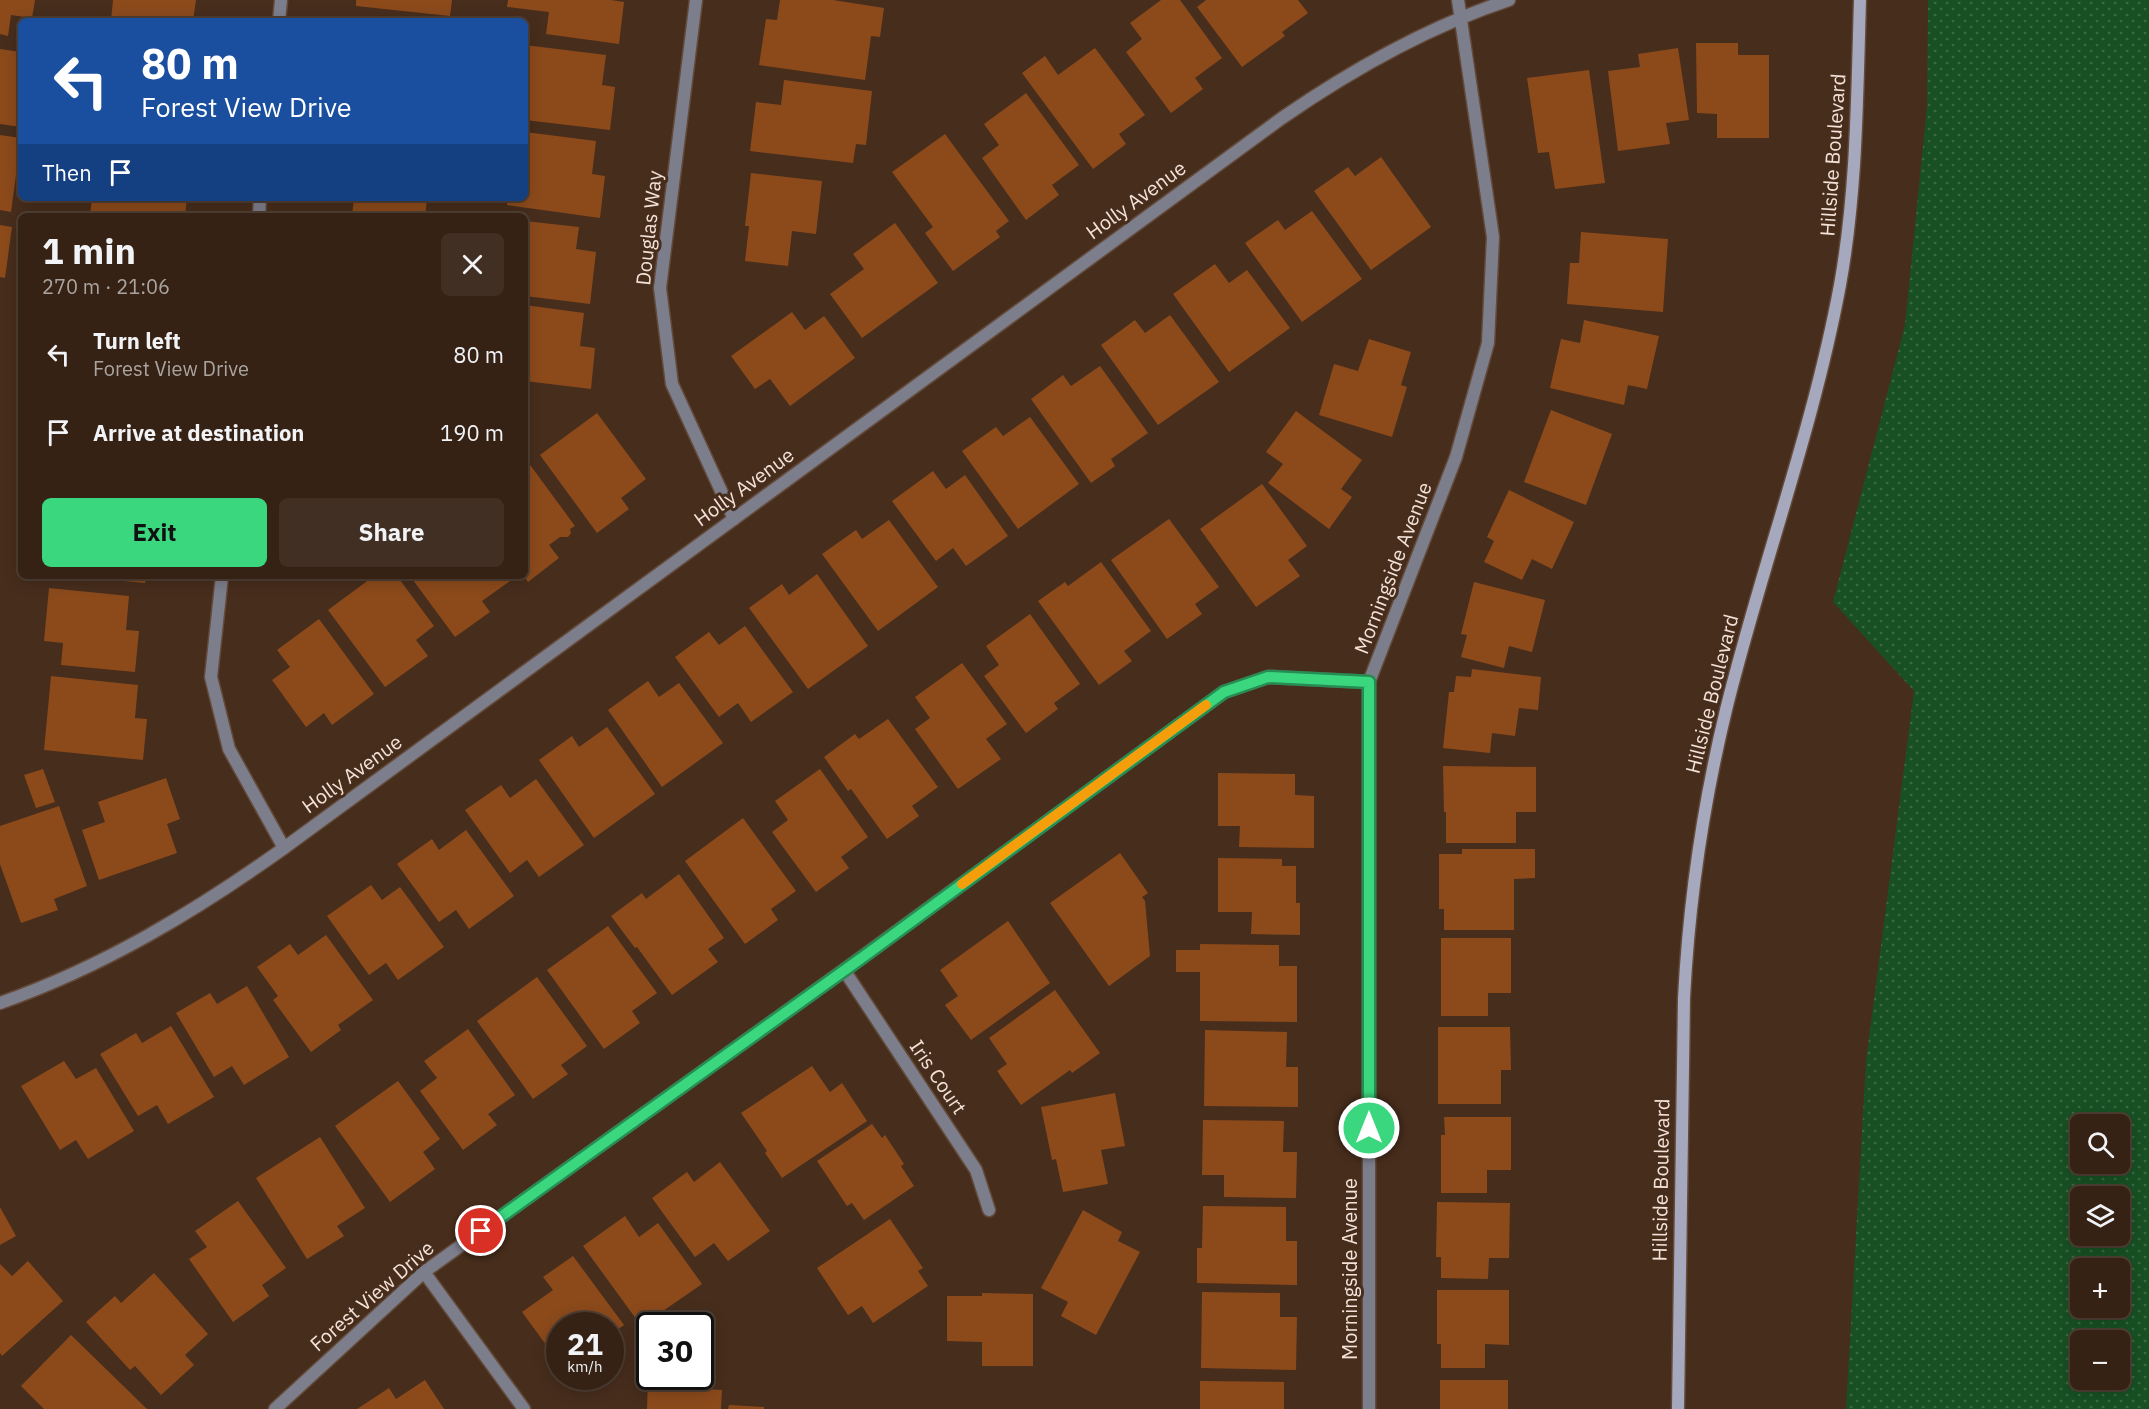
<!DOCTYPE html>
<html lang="en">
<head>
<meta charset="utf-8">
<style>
  :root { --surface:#352215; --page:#402f22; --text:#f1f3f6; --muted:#aaa4a0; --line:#4f3f34; --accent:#3ad77f }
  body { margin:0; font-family:"IBM Plex Sans",sans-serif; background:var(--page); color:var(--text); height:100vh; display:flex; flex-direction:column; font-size:22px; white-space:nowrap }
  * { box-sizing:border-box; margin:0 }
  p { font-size:20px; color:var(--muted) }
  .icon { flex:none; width:33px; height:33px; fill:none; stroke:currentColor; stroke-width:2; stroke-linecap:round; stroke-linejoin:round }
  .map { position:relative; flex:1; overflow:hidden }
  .details { position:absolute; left:18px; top:213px; width:510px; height:366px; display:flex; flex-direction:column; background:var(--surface); border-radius:9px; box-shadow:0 3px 15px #0003,0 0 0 2px var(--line) }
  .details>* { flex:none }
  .hud { position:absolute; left:18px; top:18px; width:510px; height:183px; border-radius:9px; box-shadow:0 3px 15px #0003,0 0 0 2px var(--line); background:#1a4fa0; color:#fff; overflow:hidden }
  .tools { position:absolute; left:2070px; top:1114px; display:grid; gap:12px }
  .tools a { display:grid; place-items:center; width:60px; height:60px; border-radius:9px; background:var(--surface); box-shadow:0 3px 15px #0003,0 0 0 2px var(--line); font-size:30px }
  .speed { position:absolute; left:546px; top:1312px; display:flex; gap:12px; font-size:30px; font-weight:700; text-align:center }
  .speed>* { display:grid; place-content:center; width:78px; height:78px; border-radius:50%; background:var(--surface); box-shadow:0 3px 15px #0003,0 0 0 2px var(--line); line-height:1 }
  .speed small { font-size:15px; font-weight:400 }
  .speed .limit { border:3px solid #111; border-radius:9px; background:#fff; color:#111 }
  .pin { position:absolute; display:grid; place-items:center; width:51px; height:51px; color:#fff; margin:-26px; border:3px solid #fff; border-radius:50%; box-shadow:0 2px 6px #0007 }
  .me { position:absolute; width:66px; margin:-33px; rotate:0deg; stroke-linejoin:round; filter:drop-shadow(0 0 4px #0008) }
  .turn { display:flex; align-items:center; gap:21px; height:126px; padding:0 24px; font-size:27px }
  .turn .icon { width:78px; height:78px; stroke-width:2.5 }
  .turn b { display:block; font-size:42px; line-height:51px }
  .then { display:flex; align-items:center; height:57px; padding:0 24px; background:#0003; gap:12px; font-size:22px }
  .round { display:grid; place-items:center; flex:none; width:63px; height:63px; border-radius:9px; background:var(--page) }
  .head { display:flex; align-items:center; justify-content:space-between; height:102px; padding:0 24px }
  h1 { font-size:36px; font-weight:700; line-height:45px }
  .cta { display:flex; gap:12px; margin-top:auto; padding:12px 24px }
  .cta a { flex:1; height:69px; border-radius:9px; background:var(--accent); color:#111; font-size:24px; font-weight:700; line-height:69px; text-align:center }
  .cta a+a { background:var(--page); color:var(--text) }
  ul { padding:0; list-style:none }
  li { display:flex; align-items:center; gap:18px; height:78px; padding:0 24px }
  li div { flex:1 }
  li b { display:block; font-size:22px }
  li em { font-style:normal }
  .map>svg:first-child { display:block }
  .grass { fill:url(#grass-dots); fill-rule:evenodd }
  .building { fill:#8c4a1b }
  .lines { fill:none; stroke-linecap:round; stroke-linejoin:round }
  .street-casing { stroke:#634a3a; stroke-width:15 }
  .secondary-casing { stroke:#634a3a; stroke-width:15 }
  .street { stroke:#7d7e8c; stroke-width:12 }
  .secondary { stroke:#a6a8be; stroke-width:12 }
  .route-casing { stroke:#268c53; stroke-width:15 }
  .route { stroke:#3ad77f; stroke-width:10 }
  .slow { stroke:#f59e0b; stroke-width:10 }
  .labels { text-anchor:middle; stroke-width:6; stroke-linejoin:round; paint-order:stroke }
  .street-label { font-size:20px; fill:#f4e2d8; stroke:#472d1c }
</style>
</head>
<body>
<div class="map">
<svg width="2149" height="1409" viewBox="0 0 2149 1409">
  <defs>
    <pattern id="grass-dots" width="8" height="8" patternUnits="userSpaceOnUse" patternTransform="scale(1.5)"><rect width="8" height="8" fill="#185023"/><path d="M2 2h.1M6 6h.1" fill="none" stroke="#3a6942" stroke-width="1.8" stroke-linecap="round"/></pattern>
  </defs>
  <rect width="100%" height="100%" fill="#472d1c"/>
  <path class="grass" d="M1928 0H2149V1409H1846L1866 1061 1914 691 1833 602 1905 325 1927 106ZM2080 1125H2120V1164H2080ZM2080 1197H2120V1236H2080ZM2080 1269H2120V1308H2080ZM2080 1341H2120V1380H2080Z"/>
  <g class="building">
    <path d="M0 0H35L32 18 11 15 8 36 0 34Z"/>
    <path d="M113 0H196L193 21H111Z"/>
    <path d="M356 0H452L450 16 356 6Z"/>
    <path d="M508 0H611L624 2 619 44 546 34 549 12 507 7Z"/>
    <path d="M780 0H833L884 8 880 37 871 36 865 80 759 65 766 19 777 20Z"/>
    <path d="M1161 0H1180L1222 58 1195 78 1203 89 1171 113 1126 52 1142 39 1130 23Z"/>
    <path d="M1206 0H1298L1308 13 1282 32 1285 36 1242 67 1197 7Z"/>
    <path d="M1696 43H1738V55H1769V138H1717V114L1697 113Z"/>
    <path d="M525 45 606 55 602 85 615 87 610 130 525 120Z"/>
    <path d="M1095 48 1145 115 1119 134 1126 144 1093 169 1022 73 1045 56 1058 75Z"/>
    <path d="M1678 48 1689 120 1666 123 1670 144 1618 151 1608 71 1640 67 1638 54Z"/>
    <path d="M0 49 21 52V127L0 124Z"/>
    <path d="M1589 70 1605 183 1555 189 1549 152 1538 153 1527 78Z"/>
    <path d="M784 80 872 91 866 145 856 144 853 163 750 151 756 102 781 105Z"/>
    <path d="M1026 93 1079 165 1052 185 1059 195 1026 220 982 158 999 145 984 124Z"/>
    <path d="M525 132 596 141 592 174 605 176 600 218 507 205 508 198H525Z"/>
    <path d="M945 134 1009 221 996 231 1000 237 953 271 925 233 933 227 892 172Z"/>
    <path d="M0 135 21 138 11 212 0 210Z"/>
    <path d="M1381 157 1431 227 1371 270 1314 191 1348 167 1355 176Z"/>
    <path d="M751 173 822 181 816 234 792 231 788 266 745 261 749 226H745Z"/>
    <path d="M92 198H187L185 216H90Z"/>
    <path d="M354 198H402L427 200 425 216H352Z"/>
    <path d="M1312 211 1362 279 1302 322 1245 243 1278 220 1285 230Z"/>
    <path d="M525 221 579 227 576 249 596 252 590 304 525 296Z"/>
    <path d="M895 223 938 283 862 338 830 294 864 269 853 254Z"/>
    <path d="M0 225 12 227 5 278 0 277Z"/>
    <path d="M1581 232 1668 239 1663 312 1567 304 1570 263H1579Z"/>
    <path d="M1215 264 1229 283 1247 270 1290 328 1229 372 1173 294Z"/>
    <path d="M525 305 584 313 580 346 595 348 591 389 525 381Z"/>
    <path d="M792 312 805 330 824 316 855 358 790 406 770 379 755 389 731 356Z"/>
    <path d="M1170 315 1219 382 1158 425 1101 345 1135 320 1145 333Z"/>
    <path d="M1584 320 1659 336 1647 389 1628 385 1624 405 1550 388 1561 339 1580 343Z"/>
    <path d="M1369 339 1411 352 1401 385 1407 387 1392 437 1319 415 1334 364 1358 371Z"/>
    <path d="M1100 366 1148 433 1111 459 1115 466 1091 483 1031 399 1063 375 1071 386Z"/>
    <path d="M1551 410 1612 434 1586 505 1524 482Z"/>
    <path d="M1296 411 1362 460 1341 489 1352 497 1329 529 1268 483 1283 464 1266 452Z"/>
    <path d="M597 413 646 479 621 498 629 509 597 533 540 455Z"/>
    <path d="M1030 417 1079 484 1018 529 962 451 996 427 1003 436Z"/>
    <path d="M525 458 575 526 570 529 571 533 568 537H560L549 545 559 558 528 582 524 576Z"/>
    <path d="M933 471 946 489 965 475 1008 536 966 566 953 548 936 561 892 501Z"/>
    <path d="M1262 484 1307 546 1288 560 1300 576 1256 607 1200 529Z"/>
    <path d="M1509 490 1574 522 1552 569 1532 559 1522 580 1484 562 1494 541 1487 537Z"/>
    <path d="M1169 519 1219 587 1195 604 1202 614 1167 639 1111 560Z"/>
    <path d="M889 520 938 587 878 631 822 554 856 530 862 539Z"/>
    <path d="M1101 562 1151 631 1124 651 1132 661 1099 685 1038 601 1065 582 1068 586Z"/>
    <path d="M817 574 868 646 808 689 749 608 782 584 789 595Z"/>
    <path d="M92 576H146L145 583 91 578Z"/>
    <path d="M374 576H397L434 626 416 640 428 656 385 687 328 610Z"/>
    <path d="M410 576H507L510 581 482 601 490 612 455 637Z"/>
    <path d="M1474 582 1545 600 1532 652 1509 646 1504 668 1461 657 1467 635 1461 634Z"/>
    <path d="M49 588 129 596 126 630 139 631 135 672 61 665 63 643 44 641Z"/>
    <path d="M1030 614 1080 684 1054 703 1058 709 1026 733 984 676 999 665 986 646Z"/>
    <path d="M319 619 374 694 332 725 324 713 306 727 272 680 290 667 277 650Z"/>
    <path d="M745 626 793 692 751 722 738 703 719 717 675 657 709 632 719 645Z"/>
    <path d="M962 663 1007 724 986 739 1001 759 958 789 915 729 930 718 915 697Z"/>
    <path d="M1472 669 1541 677 1538 710 1519 708 1515 736 1492 733 1490 753 1443 748 1449 692H1454L1456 676 1471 677Z"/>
    <path d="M51 676 138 685 135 718 147 719 143 760 44 750Z"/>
    <path d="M648 681 659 697 679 683 723 743 662 787 608 710Z"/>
    <path d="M888 719 938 787 912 806 919 816 887 839 851 789 848 791 824 757 855 734 859 739Z"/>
    <path d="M607 727 655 794 594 838 539 760 572 736 579 747Z"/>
    <path d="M1443 766 1536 767V812H1516V843H1446V812H1444Z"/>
    <path d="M43 769 55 802 36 808 24 775Z"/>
    <path d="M820 769 868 837 841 857 849 868 816 892 772 832 788 820 775 801Z"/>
    <path d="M1218 773 1295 774V795L1314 796V848L1239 847 1240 826H1218Z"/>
    <path d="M166 778 180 819 167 824 177 853 99 880 82 830 105 822 98 802Z"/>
    <path d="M536 779 584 845 539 877 527 860 510 873 465 810 501 785 510 798Z"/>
    <path d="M59 806 87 886 54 899 58 910 21 923 0 864V826Z"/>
    <path d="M743 818 796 891 771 909 778 920 745 944 685 861Z"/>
    <path d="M466 830 514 896 469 929 456 910 439 922 397 864 432 839 439 850Z"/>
    <path d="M1462 849H1535V878L1514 879V930H1444V909H1439V854H1462Z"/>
    <path d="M1120 853 1148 893 1142 897 1145 901 1150 956 1109 986 1050 903Z"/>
    <path d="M1218 858 1282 859V866H1296V903H1300V935L1251 934 1252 912H1218Z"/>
    <path d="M679 874 724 938 708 949 718 962 672 995 637 947 635 948 611 916 642 893 646 899Z"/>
    <path d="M371 885 382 900 400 887 444 947 398 980 386 963 369 975 327 916Z"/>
    <path d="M1008 921 1050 983 971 1040 945 1005 958 996 940 970Z"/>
    <path d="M608 926 657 993 632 1011 640 1023 604 1049 547 970Z"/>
    <path d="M326 935 373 1000 338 1025 341 1030 311 1052 273 1000 278 996 257 967 290 944 298 955Z"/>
    <path d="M1441 938H1511V993H1488V1016H1441Z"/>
    <path d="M1200 944 1279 945V966H1297V1022L1200 1021V972H1176V950H1200Z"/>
    <path d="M537 977 587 1046 561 1065 568 1074 533 1099 477 1021Z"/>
    <path d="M247 986 289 1057 244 1085 232 1066 214 1077 176 1013 210 993 217 1004Z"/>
    <path d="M1055 990 1100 1053 1072 1073 1070 1070 1021 1105 997 1071 1007 1064 989 1038Z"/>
    <path d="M171 1026 214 1097 168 1124 157 1105 138 1116 100 1054 136 1033 142 1043Z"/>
    <path d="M1438 1027H1510L1511 1070H1501V1104H1438Z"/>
    <path d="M468 1029 515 1095 488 1114 497 1125 463 1150 420 1091 437 1078 424 1061Z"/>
    <path d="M1205 1030 1287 1032 1286 1067H1298V1107L1204 1106Z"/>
    <path d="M64 1061 76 1079 96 1068 134 1131 88 1159 76 1140 60 1150 21 1086Z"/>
    <path d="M812 1066 830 1092 842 1083 867 1121 782 1178 765 1153 767 1151 741 1113Z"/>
    <path d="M398 1081 440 1139 423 1152 435 1169 390 1202 335 1126Z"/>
    <path d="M1115 1093 1125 1146 1101 1150 1108 1184 1063 1192 1056 1159 1052 1160 1041 1107Z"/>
    <path d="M1444 1117H1511V1170H1487V1193H1441V1135H1445Z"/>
    <path d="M1203 1120 1284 1121 1283 1152H1297L1296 1198 1224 1197V1175H1202Z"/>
    <path d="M872 1124 882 1138 885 1135 904 1164 901 1166 914 1186 864 1220 852 1203 847 1206 817 1161Z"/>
    <path d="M320 1137 365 1208 337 1226 344 1236 307 1259 256 1178Z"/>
    <path d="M720 1162 770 1231 728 1261 714 1243 695 1257 652 1198 687 1172 694 1182Z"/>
    <path d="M238 1201 286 1268 262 1285 269 1296 233 1322 189 1259 207 1247 195 1231Z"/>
    <path d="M1437 1202 1510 1203 1509 1258H1489L1488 1279 1441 1278V1257H1436Z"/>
    <path d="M1203 1206 1286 1207V1241H1297V1285L1197 1283V1248H1202Z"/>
    <path d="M0 1207 16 1236 0 1245Z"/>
    <path d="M1083 1210 1122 1232 1118 1241 1140 1252 1096 1335 1061 1316 1068 1302 1041 1288Z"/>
    <path d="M625 1216 639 1237 658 1223 702 1284 663 1311 671 1322 666 1326H650V1338L583 1246Z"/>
    <path d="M890 1219 923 1268 918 1271 928 1286 873 1323 862 1306 848 1315 817 1268Z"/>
    <path d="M573 1256 624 1325 610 1335V1326H560V1364L522 1312 553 1290 543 1277Z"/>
    <path d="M28 1261 63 1301 2 1356 0 1353V1264L12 1276Z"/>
    <path d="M154 1273 208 1334 185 1355 194 1365 161 1395 135 1366 130 1370 86 1322 115 1296 121 1303Z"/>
    <path d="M1437 1290H1509V1345L1485 1344V1368H1441V1344H1437Z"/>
    <path d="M1202 1292 1280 1293V1317H1297L1296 1370 1201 1368Z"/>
    <path d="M982 1293 1033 1294V1366H982V1342L947 1341V1296H982Z"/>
    <path d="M71 1335 147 1409H44L21 1386Z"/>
    <path d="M648 1378 702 1381V1389L722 1390 721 1409H647Z"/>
    <path d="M425 1380 444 1409H357L389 1388 396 1399Z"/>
    <rect x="1440" y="1380" width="68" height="29"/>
    <path d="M1200 1381 1284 1382V1409H1200Z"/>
    <path d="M729 1405 764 1407V1409H728Z"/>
  </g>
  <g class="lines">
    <g class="street-casing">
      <g id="street">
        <path d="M696 0 660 288 672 384 734 519"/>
        <path d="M279 21 281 0"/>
        <path d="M259 216 260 198"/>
        <path d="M222 576 211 677 229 749 284 848"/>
        <path d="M844 970 976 1170 989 1210"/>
        <path d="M0 1003C103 967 196 911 284 848L1282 118C1353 69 1427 27 1509 0"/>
        <path d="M424 1272 524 1409"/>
        <path d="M275 1409 424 1272 844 970 1224 692 1268 677 1369 682"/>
        <path d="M1369 1409V682L1456 457 1488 343 1493 237 1458 0"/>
      </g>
    </g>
    <g class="secondary-casing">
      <path id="secondary" d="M1678 1409 1684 998C1689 901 1703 805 1726 710 1761 568 1813 430 1840 285 1857 191 1857 96 1860 0"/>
    </g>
    <use href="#street" class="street"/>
    <use href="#secondary" class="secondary"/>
  </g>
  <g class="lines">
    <g class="route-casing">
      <path id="route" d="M481 1231 863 957 1224 692 1268 677 1369 682V1128"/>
    </g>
    <use href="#route" class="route"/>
    <path class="slow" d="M962 884 1206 705"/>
  </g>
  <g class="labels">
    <g class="street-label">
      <text transform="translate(1833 155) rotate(-86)" y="7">Hillside Boulevard</text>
      <text transform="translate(1136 200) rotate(-36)" y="7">Holly Avenue</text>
      <text transform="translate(649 228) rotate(-84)" y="7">Douglas Way</text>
      <text transform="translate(744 487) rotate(-36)" y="7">Holly Avenue</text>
      <text transform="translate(1393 568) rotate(-69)" y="7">Morningside Avenue</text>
      <text transform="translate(1712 694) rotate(-76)" y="7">Hillside Boulevard</text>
      <text transform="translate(352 774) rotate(-36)" y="7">Holly Avenue</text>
      <text transform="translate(938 1077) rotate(56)" y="7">Iris Court</text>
      <text transform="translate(1661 1180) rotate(-89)" y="7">Hillside Boulevard</text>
      <text transform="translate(1350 1269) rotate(-90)" y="7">Morningside Avenue</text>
      <text transform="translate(372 1296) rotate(-41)" y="7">Forest View Drive</text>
    </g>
  </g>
</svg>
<div class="tools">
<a><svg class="icon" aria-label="search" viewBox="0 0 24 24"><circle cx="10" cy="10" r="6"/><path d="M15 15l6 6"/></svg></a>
<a><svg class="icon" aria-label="layers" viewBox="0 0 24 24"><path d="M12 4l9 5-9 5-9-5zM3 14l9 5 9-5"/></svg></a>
<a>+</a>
<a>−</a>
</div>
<div class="speed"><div>21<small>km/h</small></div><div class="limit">30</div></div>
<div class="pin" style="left:481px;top:1231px;background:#d93025"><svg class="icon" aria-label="arrive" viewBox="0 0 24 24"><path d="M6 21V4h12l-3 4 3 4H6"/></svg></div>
<svg class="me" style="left:1369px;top:1128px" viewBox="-20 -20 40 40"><circle r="17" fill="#3ad77f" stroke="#fff" stroke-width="3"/><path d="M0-11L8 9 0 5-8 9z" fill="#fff"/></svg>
<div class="hud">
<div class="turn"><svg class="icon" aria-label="left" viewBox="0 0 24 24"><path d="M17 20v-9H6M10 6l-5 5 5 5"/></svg><div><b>80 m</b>Forest View Drive</div></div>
<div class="then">Then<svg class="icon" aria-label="arrive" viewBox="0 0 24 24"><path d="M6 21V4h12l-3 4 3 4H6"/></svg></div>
</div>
<section class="details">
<div class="head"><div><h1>1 min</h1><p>270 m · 21:06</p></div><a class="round"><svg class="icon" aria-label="close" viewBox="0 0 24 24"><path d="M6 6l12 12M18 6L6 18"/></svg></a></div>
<ul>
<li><svg class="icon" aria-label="left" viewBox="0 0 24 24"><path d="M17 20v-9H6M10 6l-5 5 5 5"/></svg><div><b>Turn left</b><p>Forest View Drive</p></div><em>80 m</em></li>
<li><svg class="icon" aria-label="arrive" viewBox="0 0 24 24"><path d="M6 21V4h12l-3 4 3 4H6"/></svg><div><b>Arrive at destination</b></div><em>190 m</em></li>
</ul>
<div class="cta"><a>Exit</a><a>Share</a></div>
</section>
</div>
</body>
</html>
